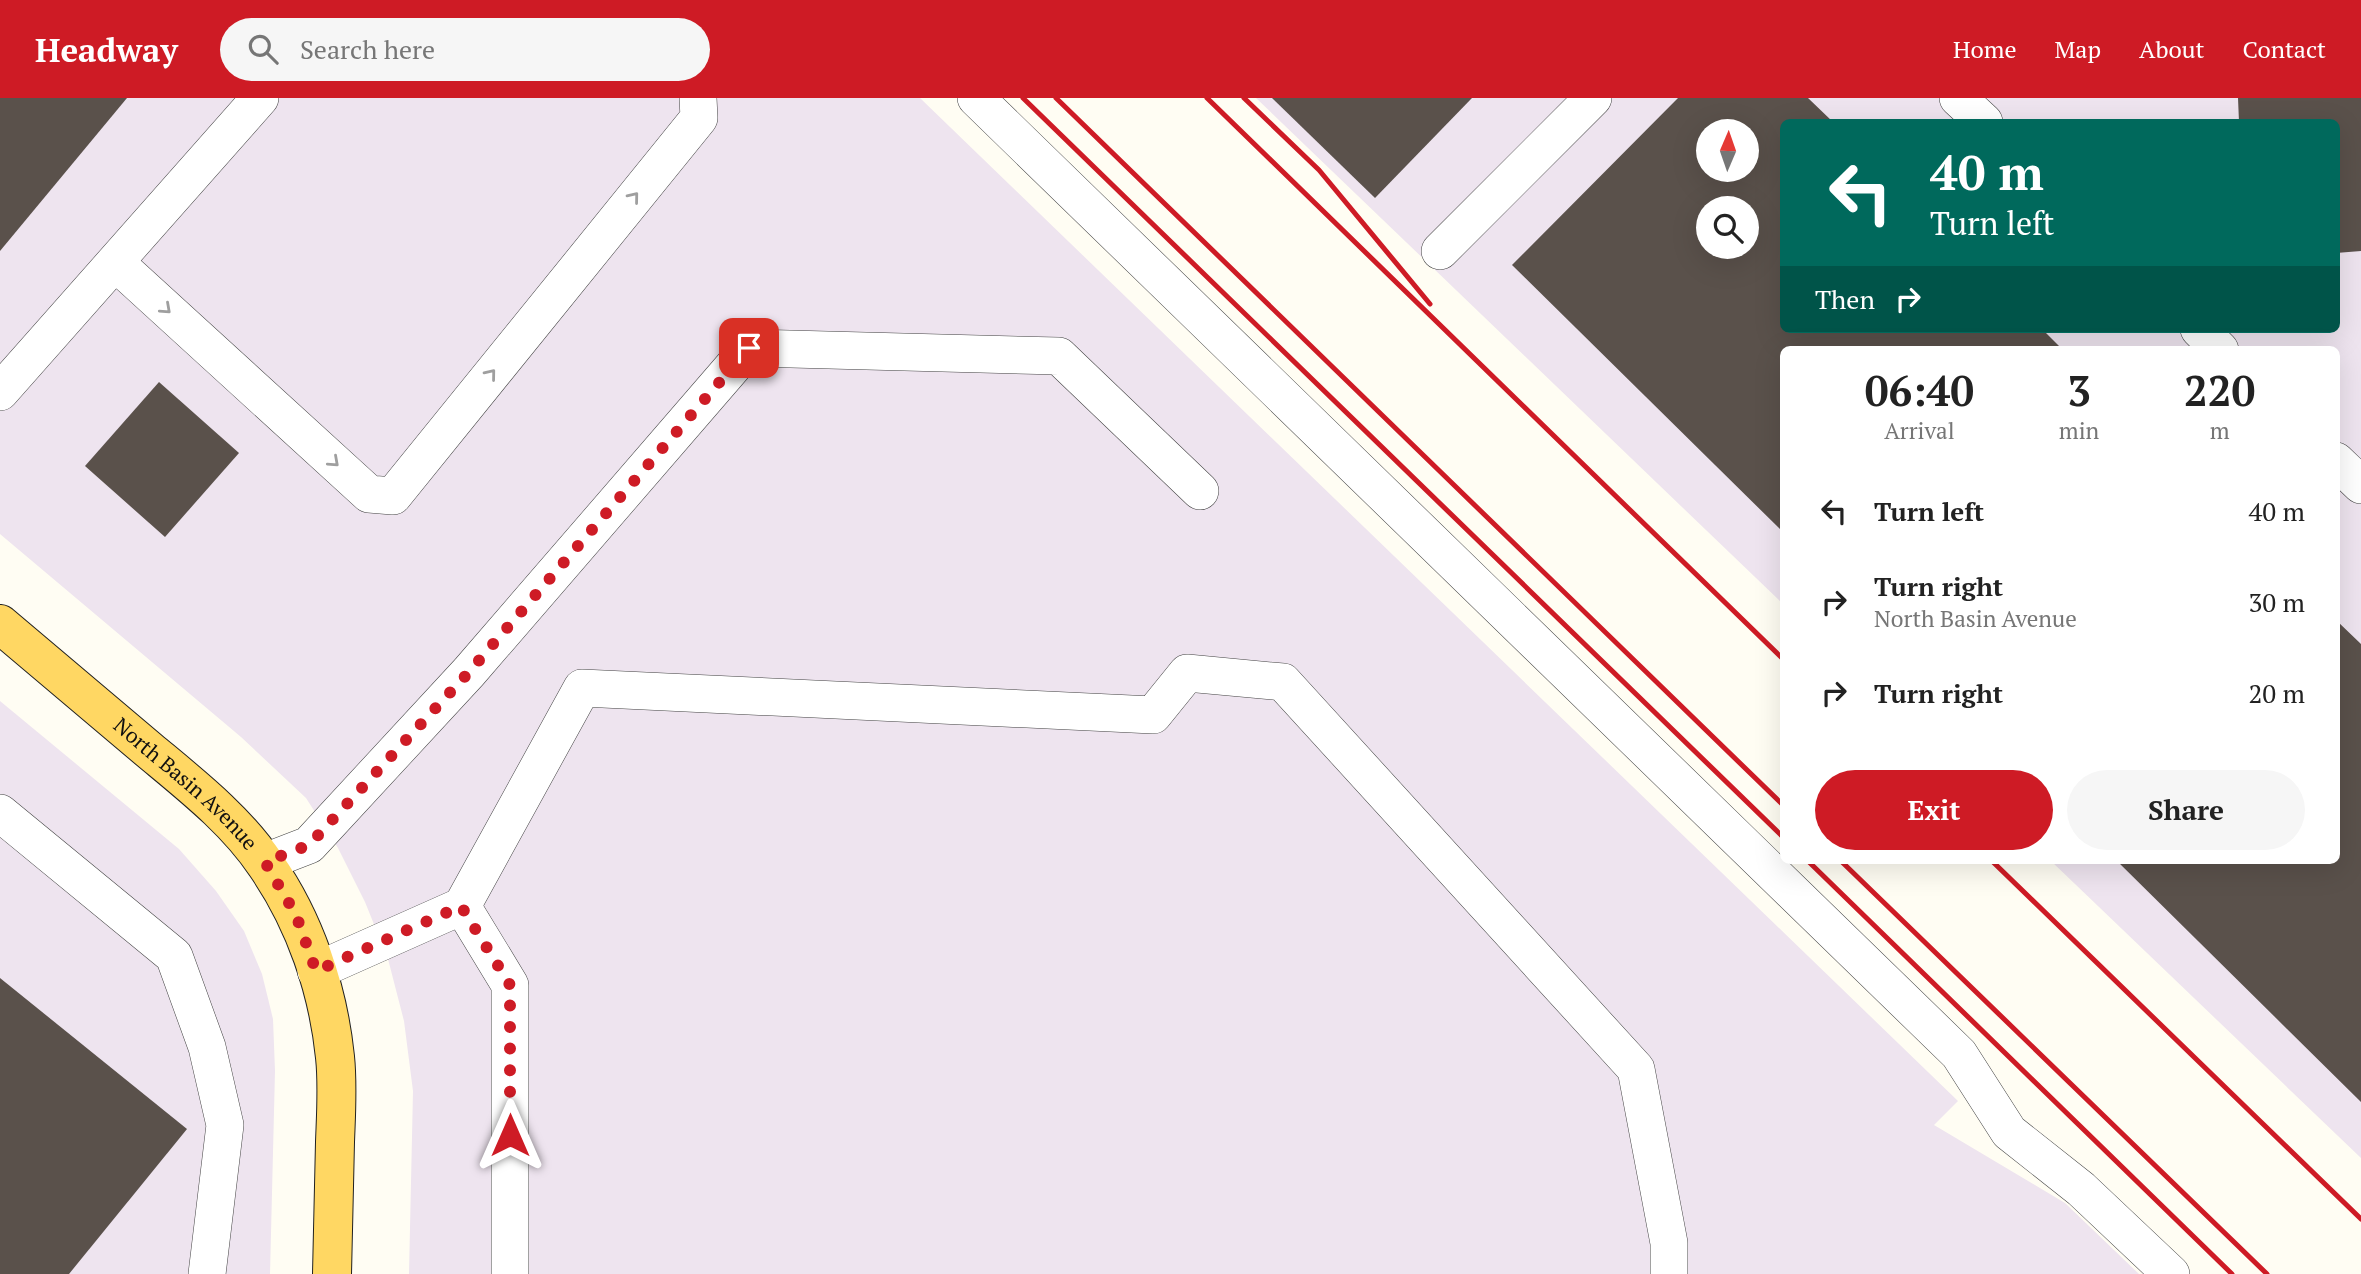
<!DOCTYPE html>
<html lang="en">
<head>
<meta charset="utf-8">
<style>
  :root { --surface:#fff; --page:#f6f6f6; --text:#222; --muted:#767676; --accent:#ce1b25 }
  body { margin:0; font-family:"PT Serif",serif; background:var(--page); color:var(--text); height:100vh; display:flex; flex-direction:column; font-size:26px; white-space:nowrap }
  * { box-sizing:border-box; margin:0 }
  p { font-size:23px; color:var(--muted) }
  .icon { flex:none; width:38px; height:38px; fill:none; stroke:currentColor; stroke-width:2; stroke-linecap:round; stroke-linejoin:round }
  .map { position:relative; flex:1; overflow:hidden }
  .details { position:absolute; left:1780px; top:248px; width:560px; height:518px; display:flex; flex-direction:column; background:var(--surface); border-radius:10px; box-shadow:0 7px 28px #0002 }
  .details>* { flex:none }
  .hud { position:absolute; left:1780px; top:21px; width:560px; height:214px; border-radius:10px; box-shadow:0 7px 28px #0002; background:#00695c; color:#fff; overflow:hidden }
  .needle { width:46px; rotate:2deg }
  .fabs { position:absolute; left:1696px; top:21px; display:grid; gap:14px }
  .fabs a { display:grid; place-items:center; width:63px; height:63px; border-radius:50%; background:var(--surface); box-shadow:0 7px 28px #0002; font-size:35px }
  .pin { position:absolute; display:grid; place-items:center; width:60px; height:60px; color:#fff; margin:-30px; border-radius:14px; box-shadow:0 4px 10px #0006 }
  .me { position:absolute; width:77px; margin:-38px; rotate:0deg; stroke-linejoin:round; filter:drop-shadow(0 0 5px #0008) }
  .turn { display:flex; align-items:center; gap:24px; height:147px; padding:0 35px; font-size:32px }
  .turn .icon { width:91px; height:91px; stroke-width:2.5 }
  .turn b { display:block; font-size:49px; line-height:60px }
  .then { display:flex; align-items:center; height:66px; padding:0 35px; background:#0003; gap:14px; font-size:26px }
  .eta { display:flex; justify-content:space-evenly; align-items:center; height:119px; text-align:center }
  .eta b { font-size:42px; font-weight:600; line-height:49px }
  .primary-button { display:flex; gap:14px; margin-top:auto; padding:14px 35px }
  .primary-button a { flex:1; height:80px; border-radius:42px; background:var(--accent); color:#fff; font-size:28px; font-weight:600; line-height:80px; text-align:center }
  .primary-button a+a { background:var(--page); color:var(--text) }
  ul { padding:0; list-style:none }
  li { display:flex; align-items:center; gap:21px; height:91px; padding:0 35px }
  li div { flex:1 }
  li b { display:block; font-size:26px }
  li em { font-style:normal }
  header { display:flex; align-items:center; gap:42px; box-sizing:border-box; height:98px; padding:0 35px; background:var(--accent); color:#fff }
  header strong { font-size:33px }
  nav { display:flex; gap:38px; margin-inline-start:auto; font-size:24px }
  .search { width:490px; height:63px; background:var(--page); display:flex; align-items:center; gap:18px; box-sizing:border-box; padding:0 24px; border-radius:38px; color:var(--muted); font-size:26px }
  .map>svg:first-child { display:block }
  .industrial { fill:#eee4ef; fill-rule:evenodd }
  .building { fill:#5a514b; fill-rule:evenodd }
  .lines { fill:none; stroke-linecap:round; stroke-linejoin:round }
  .minor-casing { stroke:#434343; stroke-width:38 }
  .major-casing { stroke:#212121; stroke-width:40 }
  .minor { stroke:#fff; stroke-width:37 }
  .major { stroke:#ffd763; stroke-width:38 }
  .rail { stroke:#ce1b25; stroke-width:5 }
  .oneway { stroke:#9f9f9f }
  .route { stroke:#ce1b25; stroke-width:12; stroke-dasharray:0 21.6 }
  .labels { text-anchor:middle; stroke-width:7; stroke-linejoin:round; paint-order:stroke }
  .street-label { font-size:21px; fill:#101010; stroke:#fff }
</style>
</head>
<body>
<header>
<strong>Headway</strong>
<div class="search"><svg class="icon" aria-label="search" viewBox="0 0 24 24"><circle cx="10" cy="10" r="6"/><path d="M15 15l6 6"/></svg>Search here</div>
<nav><a>Home</a><a>Map</a><a>About</a><a>Contact</a></nav>
</header>
<div class="map">
<svg width="2361" height="1176" viewBox="0 0 2361 1176">
  <rect width="100%" height="100%" fill="#fffdf3"/>
  <g class="industrial">
    <path d="M0 0H920L1958 1003 1934 1027 2065 1105 2139 1176H409L413 993 404 923 388 861 365 804 338 750 306 700 241 639 0 436Z"/>
    <path d="M1256 0H2361V1060L2051 763H2336V252H1783V506ZM1783 24H2336V231H1783ZM1708 33H1746V72H1708ZM1708 110H1746V149H1708Z"/>
    <path d="M0 603 179 751 216 793 244 833 262 876 273 921 275 973 270 1176H0Z"/>
  </g>
  <g class="building">
    <path d="M0 0H127L0 153Z"/>
    <path d="M1272 0H1472L1375 100Z"/>
    <path d="M1678 0H1808L1833 24H1783V231H2042L2063 252H1783V434L1512 167ZM1708 33H1746V72H1708ZM1708 110H1746V149H1708Z"/>
    <path d="M2238 0H2361V153L2336 155V24H2239Z"/>
    <path d="M159 284 239 355 165 439 85 368Z"/>
    <path d="M2336 522 2361 546V1004L2117 763H2336Z"/>
    <path d="M0 880 187 1031 69 1176H0Z"/>
  </g>
  <g class="lines">
    <g class="minor-casing">
      <g id="minor">
        <path d="M976 0 1959 956 2009 1034 2081 1091 2171 1176"/>
        <path d="M1958 0 1984 24"/>
        <path d="M1440 153 1593 0"/>
        <path d="M116 165 369 396 393 398 699 20 698 0"/>
        <path d="M2199 231 2220 252"/>
        <path d="M0 294 260 0"/>
        <path d="M2336 363 2361 387"/>
        <path d="M0 715 174 858 207 949 225 1027 207 1176"/>
        <path d="M265 764 309 747 469 574 749 250 1059 258 1200 393"/>
        <path d="M462 808 582 590 1153 617 1187 575 1283 584 1636 971 1669 1145V1176"/>
        <path d="M316 873 462 808 510 887V1176"/>
      </g>
    </g>
    <g class="major-casing">
      <g id="major">
        <path id="s1" d="M0 526C50 568 100 610 149 652 191 687 236 722 266 767 305 823 328 891 335 959 338 987 336 1016 335 1044 334 1088 333 1132 332 1176"/>
      </g>
    </g>
    <use href="#minor" class="minor"/>
    <use href="#major" class="major"/>
    <g class="rail">
      <path d="M1023 0 1783 739"/>
      <path d="M1056 0 1783 707"/>
      <path d="M1207 0 1783 561"/>
      <path d="M1244 0 1319 72 1430 206"/>
      <path d="M1808 763 2232 1176"/>
      <path d="M1841 763 2267 1176"/>
      <path d="M1992 763 2361 1121"/>
    </g>
  </g>
  <defs><path id="oneway-chevron" d="M-2-3.5L2.5 0L-2 3.5" fill="none" stroke-width="1.6" stroke-linecap="round" stroke-linejoin="round" transform="scale(1.75)"/></defs>
  <g class="oneway">
    <use href="#oneway-chevron" transform="translate(634 99) rotate(-51)"/>
    <use href="#oneway-chevron" transform="translate(166 211) rotate(42)"/>
    <use href="#oneway-chevron" transform="translate(491 276) rotate(-51)"/>
    <use href="#oneway-chevron" transform="translate(334 364) rotate(42)"/>
  </g>
  <g class="lines">
    <path class="route" d="M510 1037V887L461 808 316 873 296 817 265 764 309 747 469 574 749 250"/>
  </g>
  <g class="labels">
    <g class="street-label">
      <text dy="7" stroke="none"><textPath href="#s1" startOffset="245">North Basin Avenue</textPath></text>
    </g>
  </g>
</svg>
<div class="fabs">
<a><svg class="needle" viewBox="-14 -14 28 28"><path d="M0-13l5 13h-10z" fill="#e53935"/><path d="M0 13l5-13h-10z" fill="#767676"/></svg></a>
<a><svg class="icon" aria-label="search" viewBox="0 0 24 24"><circle cx="10" cy="10" r="6"/><path d="M15 15l6 6"/></svg></a>
</div>
<div class="pin" style="left:749px;top:250px;background:#d93025"><svg class="icon" aria-label="arrive" viewBox="0 0 24 24"><path d="M6 21V4h12l-3 4 3 4H6"/></svg></div>
<svg class="me" style="left:510px;top:1037px" viewBox="-20 -20 40 40"><path d="M0-17L14 15 0 8-14 15z" fill="#ce1b25" stroke="#fff" stroke-width="4"/></svg>
<div class="hud">
<div class="turn"><svg class="icon" aria-label="left" viewBox="0 0 24 24"><path d="M17 20v-9H6M10 6l-5 5 5 5"/></svg><div><b>40 m</b>Turn left</div></div>
<div class="then">Then<svg class="icon" aria-label="right" viewBox="0 0 24 24"><path d="M7 20v-9h11M14 6l5 5-5 5"/></svg></div>
</div>
<section class="details">
<div class="eta">
<div><b>06:40</b><p>Arrival</p></div>
<div><b>3</b><p>min</p></div>
<div><b>220</b><p>m</p></div>
</div>
<ul>
<li><svg class="icon" aria-label="left" viewBox="0 0 24 24"><path d="M17 20v-9H6M10 6l-5 5 5 5"/></svg><div><b>Turn left</b></div><em>40 m</em></li>
<li><svg class="icon" aria-label="right" viewBox="0 0 24 24"><path d="M7 20v-9h11M14 6l5 5-5 5"/></svg><div><b>Turn right</b><p>North Basin Avenue</p></div><em>30 m</em></li>
<li><svg class="icon" aria-label="right" viewBox="0 0 24 24"><path d="M7 20v-9h11M14 6l5 5-5 5"/></svg><div><b>Turn right</b></div><em>20 m</em></li>
</ul>
<div class="primary-button"><a>Exit</a><a>Share</a></div>
</section>
</div>
</body>
</html>
